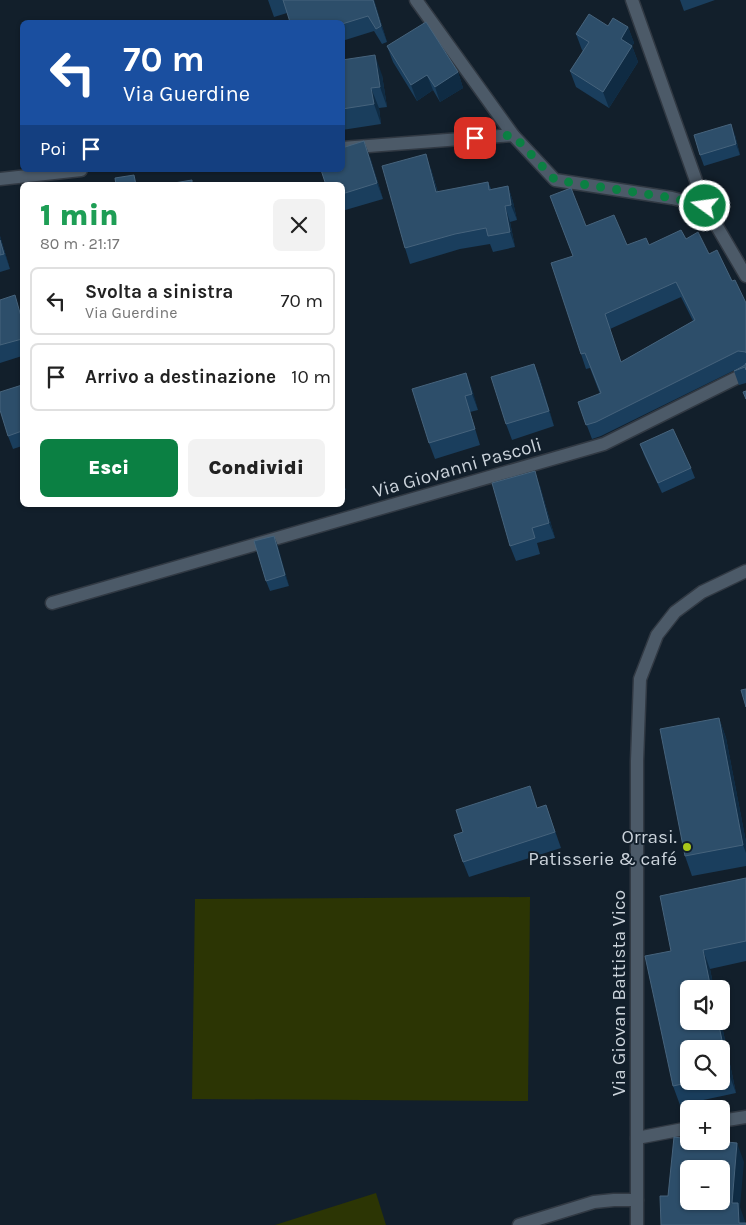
<!DOCTYPE html>
<html lang="it">
<head>
<meta charset="utf-8">
<style>
  :root { --surface:#fff; --page:#f2f2f2; --text:#222; --muted:#767676; --line:#e0e0e0; --accent:#0b8043 }
  body { margin:0; font-family:Karla,sans-serif; background:var(--page); color:var(--text); height:100vh; display:flex; flex-direction:column; font-size:19px; white-space:nowrap }
  * { box-sizing:border-box; margin:0 }
  p { font-size:16px; color:var(--muted) }
  .icon { flex:none; width:28px; height:28px; fill:none; stroke:currentColor; stroke-width:2; stroke-linecap:round; stroke-linejoin:round }
  .map { position:relative; flex:1; overflow:hidden }
  .details { position:absolute; left:20px; top:182px; width:325px; height:325px; display:flex; flex-direction:column; background:var(--surface); border-radius:8px; box-shadow:0 1px 4px #0004 }
  .details>* { flex:none }
  .guide { position:absolute; left:20px; top:20px; width:325px; height:152px; border-radius:8px; box-shadow:0 1px 4px #0004; background:#1a4fa0; color:#fff; overflow:hidden }
  .buttons { position:absolute; left:680px; top:980px; display:grid; gap:10px }
  .buttons a { display:grid; place-items:center; width:50px; height:50px; border-radius:8px; background:var(--surface); box-shadow:0 1px 4px #0004; font-size:25px }
  .pin { position:absolute; display:grid; place-items:center; width:42px; height:42px; color:#fff; margin:-21px; border-radius:10px; box-shadow:0 2px 8px #0006 }
  .me { position:absolute; width:55px; margin:-28px; rotate:284deg; stroke-linejoin:round; filter:drop-shadow(0 0 4px #0008) }
  .turn { display:flex; align-items:center; gap:18px; height:105px; padding:0 20px; font-size:22px }
  .turn .icon { width:65px; height:65px; stroke-width:2.5 }
  .turn b { display:block; font-size:35px; line-height:42px }
  .then { display:flex; align-items:center; height:48px; padding:0 20px; background:#0003; gap:10px; font-size:19px }
  .round { display:grid; place-items:center; flex:none; width:52px; height:52px; border-radius:8px; background:var(--page) }
  .overview { display:flex; align-items:center; justify-content:space-between; height:85px; padding:0 20px }
  h1 { font-size:30px; font-weight:800; line-height:38px; color:#1e9e55 }
  .cta { display:flex; gap:10px; margin-top:auto; padding:10px 20px }
  .cta a { flex:1; height:58px; border-radius:8px; background:var(--accent); color:#fff; font-size:20px; font-weight:800; line-height:58px; text-align:center }
  .cta a+a { background:var(--page); color:var(--text) }
  ul { padding:0; list-style:none }
  li { display:flex; align-items:center; gap:15px; height:68px; margin:0 10px 8px; padding:0 10px; border:2px solid var(--line); border-radius:8px }
  li div { flex:1 }
  li b { display:block; font-size:19px }
  li em { font-style:normal }
  .map>svg:first-child { display:block }
  .pitch { fill:#2c3504 }
  .lines { fill:none; stroke-linecap:round; stroke-linejoin:round }
  .street-casing { stroke:#313943; stroke-width:15 }
  .street { stroke:#4c5a68; stroke-width:12 }
  .wall { fill:#1a3e5d; fill-rule:evenodd }
  .shaded-wall { fill:#0f2b43 }
  .building { fill:#2d4e6a; stroke:#46637c; fill-rule:evenodd }
  .route { stroke:#0b8043; stroke-width:9; stroke-dasharray:0 16.2 }
  .poi-dot { fill:#a9c71a; stroke:#121f2b; stroke-width:2 }
  .labels { text-anchor:middle; stroke-width:4; stroke-linejoin:round; paint-order:stroke }
  .street-label { font-size:19px; fill:#cbd3db; stroke:#121f2b }
  .poi-label { font-size:19px; fill:#cbd3db; stroke:#121f2b; text-anchor:end }
</style>
</head>
<body>
<div class="map">
<svg width="746" height="1225" viewBox="0 0 746 1225">
  <rect width="100%" height="100%" fill="#121f2b"/>
  <g class="pitch">
    <path d="M530 897 528 1101 192 1099 195 899Z"/>
    <path d="M376 1193 386 1225H275Z"/>
  </g>
  <g class="lines">
    <g class="street-casing">
      <g id="street">
        <path d="M416 0 513 135 555 180 672 198 705 206 746 276"/>
        <path d="M632 0 705 206"/>
        <path d="M342 148 513 135"/>
        <path d="M0 179 81 170"/>
        <path d="M52 603 604 444 746 373"/>
        <path d="M721 1121 746 1117"/>
        <path d="M637 1138 689 1128"/>
        <path d="M519 1225 594 1202 614 1200H637"/>
        <path d="M637 1225V761L640 679 657 635 675 612 702 592 746 571"/>
      </g>
    </g>
    <use href="#street" class="street"/>
  </g>
  <g class="wall">
    <path d="M268 0H374L387 42 382 44 374 31 342 41V22L287 13 274 17Z"/>
    <path d="M680 0H715L684 11Z"/>
    <path d="M608 26 628 27 634 43 632 46 638 62 609 108 576 87 570 71 583 51 582 50 576 34Z"/>
    <path d="M387 46 458 72 463 88 440 102 433 90 417 101 393 62Z"/>
    <path d="M342 60 382 75 387 107 379 108 381 124 342 130Z"/>
    <path d="M735 135 740 155 704 166 700 155Z"/>
    <path d="M370 157 383 199 342 211V185Z"/>
    <path d="M431 169 438 192 488 182 491 189 508 186 513 202 517 220 510 222 515 247 493 252 490 244 460 249 410 264 405 248Z"/>
    <path d="M550 196 586 226 627 245H649L686 239 709 254 732 281 746 303V383L739 385 734 371 744 366H743L601 436 592 439 578 402 600 394 590 368 586 369 581 354 573 256ZM681 297 693 321 621 362 610 329Z"/>
    <path d="M0 236 10 269 0 272Z"/>
    <path d="M0 300 21 311 22 316V356L0 363Z"/>
    <path d="M534 364 540 379 554 426 512 440 506 424Z"/>
    <path d="M466 373 478 410 470 412 480 445 435 459 429 443Z"/>
    <path d="M22 385V446L13 449 8 436Z"/>
    <path d="M640 444 691 468 695 478 662 493 644 455Z"/>
    <path d="M342 480 346 490 342 491Z"/>
    <path d="M540 486 555 538 537 543 540 554 516 561 510 546Z"/>
    <path d="M274 536 289 586 270 591 266 581Z"/>
    <path d="M719 718 726 738 746 842V866L692 876 685 856Z"/>
    <path d="M546 805 561 848 469 877 463 862 538 808Z"/>
    <path d="M746 878V961L710 969 714 989H689L721 1021 736 1093 680 1105 673 1086 671 951ZM721 1049V1081H689Z"/>
  </g>
  <g class="shaded-wall">
    <path d="M373 0H374L387 42 381 26Z"/>
    <path d="M628 27 634 43 627 55 621 39Z"/>
    <path d="M632 46 638 62 609 108 603 92Z"/>
    <path d="M375 55 382 75 387 107 380 87Z"/>
    <path d="M458 72 463 88 440 102 435 87Z"/>
    <path d="M427 75 433 90 417 101 411 85Z"/>
    <path d="M371 88 379 108 381 124 374 104Z"/>
    <path d="M731 124 735 135 740 155 736 144Z"/>
    <path d="M364 141 370 157 383 199 377 183Z"/>
    <path d="M426 154 431 169 442 207 436 192Z"/>
    <path d="M508 186 513 202 517 220 511 205Z"/>
    <path d="M505 206 510 222 515 247 510 232Z"/>
    <path d="M0 236 10 269 0 240Z"/>
    <path d="M534 364 540 379 554 426 549 411Z"/>
    <path d="M466 373 472 388 478 410 472 394Z"/>
    <path d="M535 471 540 486 555 538 549 523Z"/>
    <path d="M274 536 278 546 289 586 285 575Z"/>
    <path d="M719 718 726 738 746 842V853L743 845Z"/>
    <path d="M703 950 710 969 714 989H711Z"/>
    <path d="M718 1021H721L736 1093 729 1074Z"/>
    <path d="M737 1143 744 1162 740 1207 745 1221V1225H739L732 1203Z"/>
  </g>
  <g class="building">
    <path d="M283 0H373L381 26 376 29 368 16 342 24V22H290Z"/>
    <path d="M589 14 608 26 613 18 628 27 621 39 632 46 603 92 570 71 589 42 576 34Z"/>
    <path d="M426 22 458 72 435 87 427 75 411 85 387 46Z"/>
    <path d="M375 55 380 87 371 88 374 104 342 109V60Z"/>
    <path d="M731 124 736 144 700 155 694 135Z"/>
    <path d="M364 141 377 183 342 194V185H326L321 170H342V148Z"/>
    <path d="M426 154 436 192 488 182 489 190 508 186 511 205 505 206 510 232 488 236 486 228 455 234 405 248 382 166Z"/>
    <path d="M134 175 136 185H116L115 178Z"/>
    <path d="M192 180V185H162Z"/>
    <path d="M571 188 586 226 614 215 627 245 646 238 649 245 681 230 686 239 698 232 709 254 717 250 732 281 735 280 746 303V353V352L738 351 596 422 586 425 578 402 601 393 585 353 581 354 551 263 573 256 550 196ZM676 282 695 320 621 362 605 314Z"/>
    <path d="M0 240 4 254 0 255Z"/>
    <path d="M15 295 22 320V339L0 345V300Z"/>
    <path d="M746 363V370L745 367 734 371 745 365Z"/>
    <path d="M534 364 549 411 506 424 491 377Z"/>
    <path d="M466 373 472 394 465 396 475 429 429 443 412 389Z"/>
    <path d="M22 385V431L8 436 0 410V392Z"/>
    <path d="M746 391V399L743 392Z"/>
    <path d="M673 429 691 468 658 483 640 444Z"/>
    <path d="M535 471 549 523 532 528 535 538 510 546 492 483Z"/>
    <path d="M274 536 285 575 266 581 254 541Z"/>
    <path d="M746 689V707L741 690Z"/>
    <path d="M719 718 743 845 685 856 660 729Z"/>
    <path d="M530 786 537 808 546 805 555 832 463 862 454 835 463 832 456 810Z"/>
    <path d="M746 878V941L703 950 711 989H689V1021H718L729 1074 721 1076V1049H689V1081H696L673 1086 645 956 671 951 660 896Z"/>
    <path d="M674 1137 689 1139V1141H716L737 1143 732 1203H738L739 1223H746V1225H661L660 1196H668ZM689 1169H721V1201H689Z"/>
  </g>
  <g class="lines">
    <path class="route" d="M475 138 513 135 555 180 672 198 705 206"/>
  </g>
  <circle class="poi-dot" cx="687" cy="847" r="5"/>
  <g class="labels">
    <g class="street-label">
      <text transform="translate(457 467) rotate(-16)" y="7">Via Giovanni Pascoli</text>
      <text transform="translate(618 993) rotate(-90)" y="7">Via Giovan Battista Vico</text>
    </g>
    <g class="poi-label">
      <text x="677" y="843">Orrasi.<tspan x="677" dy="22">Patisserie &amp; café</tspan></text>
    </g>
  </g>
</svg>
<div class="buttons">
<a><svg class="icon" aria-label="sound" viewBox="0 0 24 24"><path d="M4 9h4l5-4v14l-5-4H4zM17 9q2 3 0 6"/></svg></a>
<a><svg class="icon" aria-label="search" viewBox="0 0 24 24"><circle cx="10" cy="10" r="6"/><path d="M15 15l6 6"/></svg></a>
<a>+</a>
<a>−</a>
</div>
<div class="pin" style="left:475px;top:138px;background:#d93025"><svg class="icon" aria-label="arrive" viewBox="0 0 24 24"><path d="M6 21V4h12l-3 4 3 4H6"/></svg></div>
<svg class="me" style="left:705px;top:206px" viewBox="-20 -20 40 40"><circle r="17" fill="#0b8043" stroke="#fff" stroke-width="3"/><path d="M0-11L8 9 0 5-8 9z" fill="#fff"/></svg>
<div class="guide">
<div class="turn"><svg class="icon" aria-label="left" viewBox="0 0 24 24"><path d="M17 20v-9H6M10 6l-5 5 5 5"/></svg><div><b>70 m</b>Via Guerdine</div></div>
<div class="then">Poi<svg class="icon" aria-label="arrive" viewBox="0 0 24 24"><path d="M6 21V4h12l-3 4 3 4H6"/></svg></div>
</div>
<section class="details">
<div class="overview"><div><h1>1 min</h1><p>80 m · 21:17</p></div><a class="round"><svg class="icon" aria-label="close" viewBox="0 0 24 24"><path d="M6 6l12 12M18 6L6 18"/></svg></a></div>
<ul>
<li><svg class="icon" aria-label="left" viewBox="0 0 24 24"><path d="M17 20v-9H6M10 6l-5 5 5 5"/></svg><div><b>Svolta a sinistra</b><p>Via Guerdine</p></div><em>70 m</em></li>
<li><svg class="icon" aria-label="arrive" viewBox="0 0 24 24"><path d="M6 21V4h12l-3 4 3 4H6"/></svg><div><b>Arrivo a destinazione</b></div><em>10 m</em></li>
</ul>
<div class="cta"><a>Esci</a><a>Condividi</a></div>
</section>
</div>
</body>
</html>
